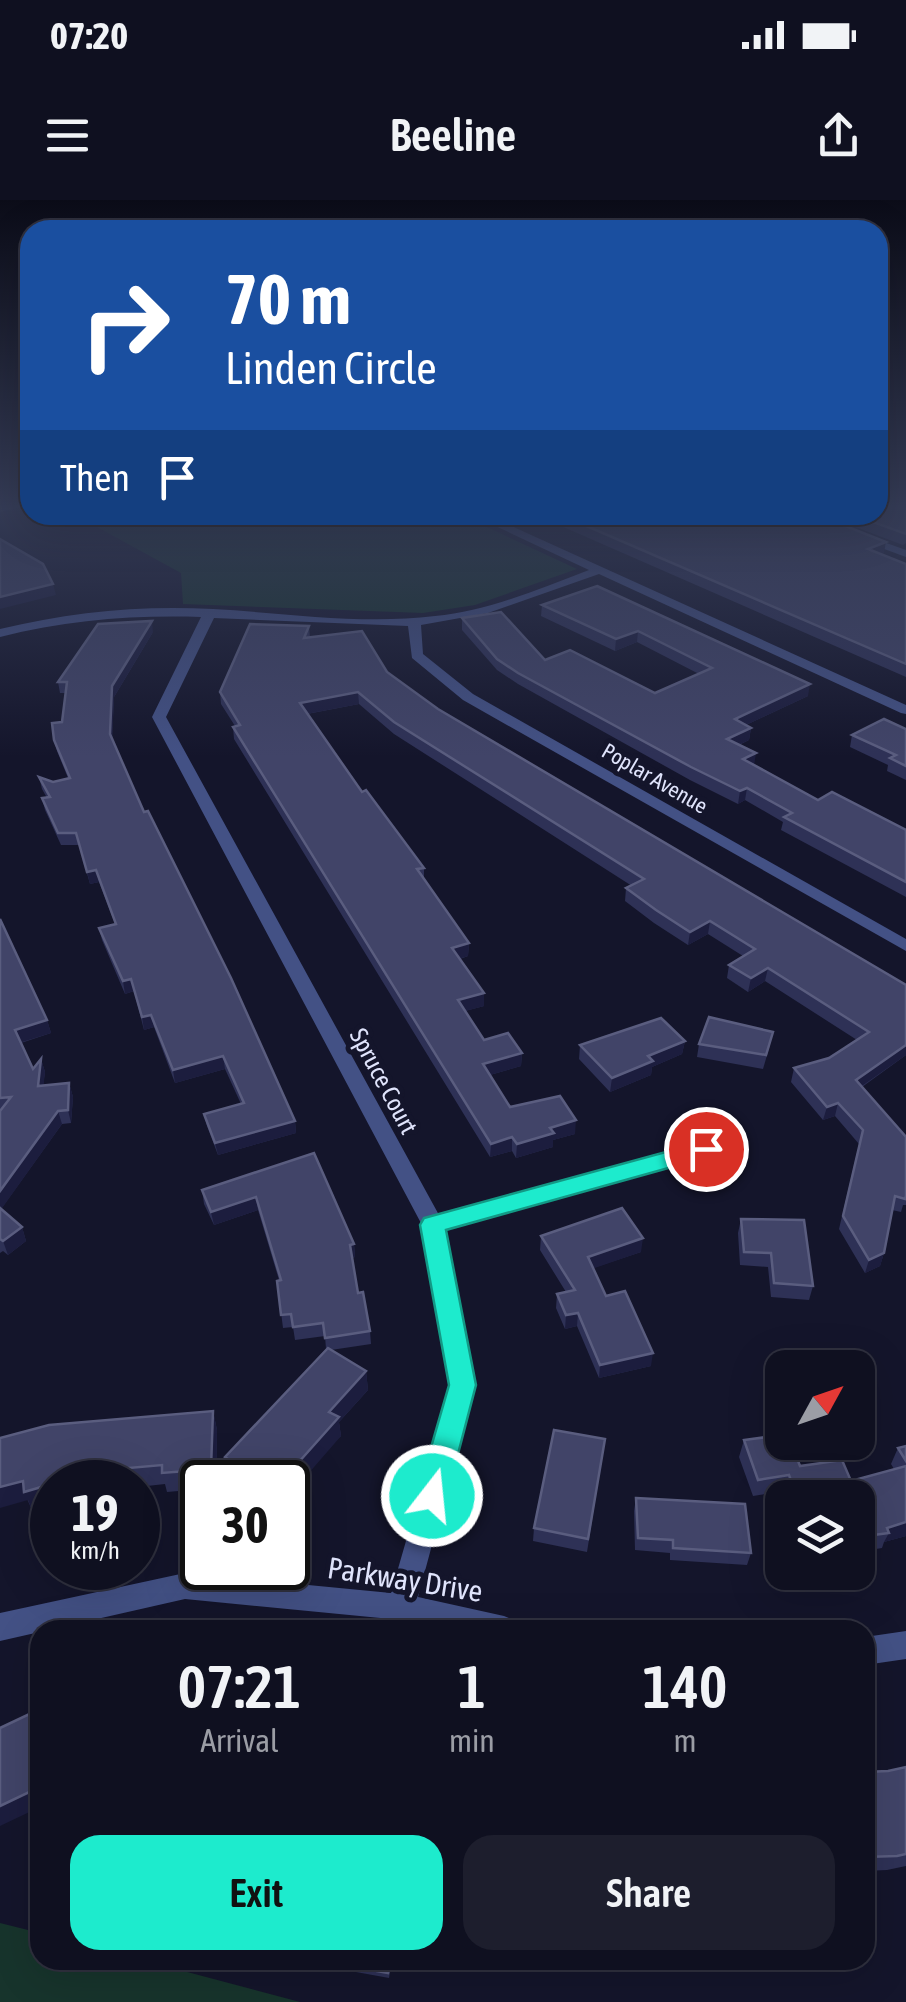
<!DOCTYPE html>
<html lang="en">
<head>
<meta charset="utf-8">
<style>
  :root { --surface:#0f1020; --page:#1d1e2d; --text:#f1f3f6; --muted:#9b9da5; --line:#2f303e; --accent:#1debcd }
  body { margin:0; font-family:"Asap Condensed",sans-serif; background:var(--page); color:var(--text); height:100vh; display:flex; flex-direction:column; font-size:38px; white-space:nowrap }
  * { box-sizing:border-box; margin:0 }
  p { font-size:32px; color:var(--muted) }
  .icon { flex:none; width:55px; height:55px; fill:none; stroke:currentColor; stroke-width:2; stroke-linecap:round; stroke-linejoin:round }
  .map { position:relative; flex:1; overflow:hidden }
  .panel { position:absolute; left:30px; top:1420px; width:845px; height:350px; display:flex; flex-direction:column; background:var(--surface); border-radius:30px; box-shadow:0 10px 40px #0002,0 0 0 2px var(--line) }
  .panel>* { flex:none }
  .guide { position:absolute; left:20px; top:20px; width:868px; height:305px; border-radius:30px; box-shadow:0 10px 40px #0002,0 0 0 2px var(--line); background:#1a4fa0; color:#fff; overflow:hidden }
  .needle { width:65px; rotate:50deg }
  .buttons { position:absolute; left:765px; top:1150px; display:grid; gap:20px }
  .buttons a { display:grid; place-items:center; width:110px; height:110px; border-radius:20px; background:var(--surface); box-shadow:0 10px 40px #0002,0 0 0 2px var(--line); font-size:50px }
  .speed { position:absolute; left:30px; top:1260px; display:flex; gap:20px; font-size:50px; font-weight:700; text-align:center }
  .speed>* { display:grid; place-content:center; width:130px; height:130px; border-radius:50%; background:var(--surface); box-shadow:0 10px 40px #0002,0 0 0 2px var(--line); line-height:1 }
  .speed small { font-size:25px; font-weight:400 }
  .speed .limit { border:5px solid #111; border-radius:15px; background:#fff; color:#111 }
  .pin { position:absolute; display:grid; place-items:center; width:85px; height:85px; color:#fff; margin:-42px; border:5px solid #fff; border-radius:50%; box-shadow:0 2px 10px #0007 }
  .me { position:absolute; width:110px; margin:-55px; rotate:16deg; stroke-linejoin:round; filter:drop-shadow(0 0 8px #0008) }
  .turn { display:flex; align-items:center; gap:35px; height:210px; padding:0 40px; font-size:45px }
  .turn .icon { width:130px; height:130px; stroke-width:2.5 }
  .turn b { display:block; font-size:70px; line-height:85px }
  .then { display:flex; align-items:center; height:95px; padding:0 40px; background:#0003; gap:20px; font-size:38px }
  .eta { display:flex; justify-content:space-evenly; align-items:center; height:170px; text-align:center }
  .eta b { font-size:60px; font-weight:600; line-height:70px }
  .primary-button { display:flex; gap:20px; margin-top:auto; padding:20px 40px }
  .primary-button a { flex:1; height:115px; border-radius:30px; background:var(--accent); color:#111; font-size:40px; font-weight:600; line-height:115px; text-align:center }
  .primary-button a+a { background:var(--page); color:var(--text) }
  .status { display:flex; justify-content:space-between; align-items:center; height:70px; padding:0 50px; background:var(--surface); direction:ltr }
  .status svg { height:28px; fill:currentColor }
  header { display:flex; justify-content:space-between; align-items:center; height:130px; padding:0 40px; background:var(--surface); font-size:45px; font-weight:600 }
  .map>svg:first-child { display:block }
  .green { fill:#17342c }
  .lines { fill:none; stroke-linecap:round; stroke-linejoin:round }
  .street { fill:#435185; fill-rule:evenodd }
  .wall { fill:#2e3156 }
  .shaded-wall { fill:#1c1d3e }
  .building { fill:#414468; stroke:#5a5d7f; stroke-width:2.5 }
  .route { fill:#1debcd; stroke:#139985; stroke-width:2.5 }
  .labels { text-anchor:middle; stroke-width:10; stroke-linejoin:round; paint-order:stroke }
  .far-street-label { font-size:22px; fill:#e0e4fc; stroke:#14152b }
  .street-label { font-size:25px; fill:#e0e4fc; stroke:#14152b }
  .near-street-label { font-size:30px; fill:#e0e4fc; stroke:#14152b }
</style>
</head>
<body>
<div class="status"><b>07:20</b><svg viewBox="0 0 49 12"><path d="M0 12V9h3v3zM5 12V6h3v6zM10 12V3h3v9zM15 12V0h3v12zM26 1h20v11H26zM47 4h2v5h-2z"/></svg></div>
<header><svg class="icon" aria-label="menu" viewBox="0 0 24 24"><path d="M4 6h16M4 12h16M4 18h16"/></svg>Beeline<svg class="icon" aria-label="share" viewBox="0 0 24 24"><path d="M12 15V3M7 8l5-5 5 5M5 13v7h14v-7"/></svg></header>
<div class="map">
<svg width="906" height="1802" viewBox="0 0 906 1802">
  <rect width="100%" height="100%" fill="#14152b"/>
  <g class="green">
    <path d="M75 315H461L577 369 475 405 423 413 183 404 181 373Z"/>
    <path d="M0 1723 40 1733V1760H142L300 1802H0Z"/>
  </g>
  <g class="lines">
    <g class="street">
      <path d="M22 305 21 307 0 312V306Z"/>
      <path d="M472 315H487L906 505V514L901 513 599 374 488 413 421 425 423 454 473 494 906 739V751L463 500 412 458 408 426 214 418 166 517 439 1015 706 942 713 944 716 949 713 954 445 1030 475 1185 418 1397 504 1416 514 1420 518 1430H444L401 1420 185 1399 0 1441V1413L185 1373 391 1393 451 1185 422 1025 152 517 201 417C132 415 68 420 0 437V429C70 412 141 405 213 409 286 413 361 425 435 416 488 411 539 389 589 370Z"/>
      <path d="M861 334 906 350V357L857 339V335Z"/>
      <path d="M906 1431V1459L865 1465V1437Z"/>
    </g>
  </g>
  <g class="wall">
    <path d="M906 305V343L903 345 824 315H878Z"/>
    <path d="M536 315H818L884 353 881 354 906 364V477Z"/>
    <path d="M597 386 808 496 746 525 751 528 749 540 739 545 754 565 818 600 906 630V697L781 630 783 622 745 600 738 604 690 580 518 484 497 470 462 430V418L545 460 655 493 699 474 637 442 615 451 541 416 542 405Z"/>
    <path d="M309 426 310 438 387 472 906 855 862 887 906 937V1005H903L901 1012 892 1010 884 1053 880 1066 865 1073 839 1029 859 944 835 916 823 920 791 882 794 868 829 858 857 840 765 781 748 792 727 778 729 765 743 756 708 734 688 745 654 723 625 701 626 688 632 686 394 534 359 504 307 514 362 592 424 668V680L469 743 468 756 460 759 484 806 465 811 484 840 522 853 521 866 490 875 510 907 575 934 553 940V947L516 958 512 951 490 957 234 539 233 527 235 526 221 504 220 492Z"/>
    <path d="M153 432 114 497 112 539 144 612 295 921 296 933 218 955 207 926 204 914 241 904 225 869 175 883 154 827 144 830 134 791 125 794 102 740 99 728 115 724 99 682 90 684 79 645H61L45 610 42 598H47L42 589 39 577 53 582 68 578 57 551 54 540 62 522 66 493H60L58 482Z"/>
    <path d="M906 529V580L887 571 888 565 850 547 852 535Z"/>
    <path d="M0 719 47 820 51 833 21 843 33 869 41 859 45 872 43 886 69 883 73 897 71 923 62 924 1 1009 22 1027 26 1041 8 1055 3 1051 0 1053Z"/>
    <path d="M685 841 682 854 652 867 651 875 610 892 579 859 580 845Z"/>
    <path d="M699 844 770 845 763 869 697 857Z"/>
    <path d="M314 953 354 1044 355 1057 352 1058 358 1093 370 1131 371 1144 331 1150 366 1171 368 1190 339 1222 341 1236 288 1282H239L229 1276 225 1257 326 1149 325 1136 295 1140 293 1127 283 1128 277 1081 279 1080 258 1010 214 1025 204 1004 202 990Z"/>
    <path d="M741 1019 813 1086 809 1100 771 1097 768 1067 740 1065 738 1033Z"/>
    <path d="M541 1036 641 1052 593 1068 606 1096 651 1166 599 1178 577 1126 565 1129 556 1108 557 1094 566 1092 540 1050Z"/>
    <path d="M213 1211 217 1230 216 1282H202V1289L167 1292 165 1284 138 1287V1282H52V1304L32 1310 0 1238Z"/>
    <path d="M605 1239 587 1352 533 1341 534 1328Z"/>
    <path d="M744 1240 800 1266 851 1281 894 1269 891 1264 898 1248 906 1246V1336L884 1342 882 1348 858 1352V1298H786L783 1291 753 1296 739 1257Z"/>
    <path d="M636 1298 751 1353 747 1365 670 1360V1353L635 1350 634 1311Z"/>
    <path d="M906 1567V1666L887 1670 865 1671V1572L888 1571Z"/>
    <path d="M356 1760H392L389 1778 356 1772Z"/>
  </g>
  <g class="shaded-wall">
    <path d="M886 342 884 353 866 360 868 349Z"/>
    <path d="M53 384 56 395 0 409V397Z"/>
    <path d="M152 421 153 432 114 497 112 545 110 534 112 486Z"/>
    <path d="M638 431 637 442 615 451 616 439Z"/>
    <path d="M810 484 808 496 733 531 735 519Z"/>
    <path d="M358 492 359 504 301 515 300 503Z"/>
    <path d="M751 528 749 540 725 551 727 539Z"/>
    <path d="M756 553 754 566 743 559Z"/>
    <path d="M747 588 745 600 738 604 740 591Z"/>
    <path d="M96 670 99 682 90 684 87 672Z"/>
    <path d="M710 721 708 734 688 745 690 732Z"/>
    <path d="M469 743 468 756 452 761V748Z"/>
    <path d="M768 768 765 781 748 792 751 778Z"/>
    <path d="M131 779 134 791 125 794 123 781Z"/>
    <path d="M484 793V806L458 813V800Z"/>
    <path d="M151 815 154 827 144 830 142 817Z"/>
    <path d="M47 820 51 833 19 843 15 830Z"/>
    <path d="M685 841 682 854 652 867 651 875 610 892 612 878 648 856Z"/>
    <path d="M906 845V855L852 893 856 880Z"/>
    <path d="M522 853 521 866 483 877V864Z"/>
    <path d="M223 856 225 869 175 883 173 870Z"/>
    <path d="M41 859 45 872 42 900 38 886Z"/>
    <path d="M69 883 73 897 71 923 68 910Z"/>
    <path d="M838 903 835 916 823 920 827 907Z"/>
    <path d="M58 911 62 924 0 1011V991Z"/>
    <path d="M576 920 575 934 553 940V947L516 958 517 944 550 928Z"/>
    <path d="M295 921 296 933 218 955 215 943Z"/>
    <path d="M512 937V951L490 957 491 944Z"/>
    <path d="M256 997 258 1010 214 1025 211 1012Z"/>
    <path d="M22 1027 26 1041 8 1055 3 1041Z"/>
    <path d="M643 1038 641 1052 586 1071 588 1057Z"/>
    <path d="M354 1044 355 1057 351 1058 350 1045Z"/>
    <path d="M884 1053 880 1066 865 1073 869 1060Z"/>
    <path d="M578 1113 577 1126 565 1129 566 1115Z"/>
    <path d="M653 1153 651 1166 599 1178 600 1165Z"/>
    <path d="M366 1171 368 1190 339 1222 341 1236 288 1297V1282H281L329 1212Z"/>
    <path d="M213 1211 217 1230 216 1282H214L211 1269Z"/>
    <path d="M72 1273 75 1282H56Z"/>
    <path d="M23 1281 52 1284V1304L32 1310 28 1300 0 1308V1287Z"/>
    <path d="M906 1322V1336L884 1342 889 1333 887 1328Z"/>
    <path d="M40 1587V1607L0 1626V1606Z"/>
  </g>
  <g class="building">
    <path d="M878 305H906V334L854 315H878Z"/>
    <path d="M561 315H818L886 342 868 349 906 364V464Z"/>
    <path d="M0 339 43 364 53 384 0 397Z"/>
    <path d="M597 386 810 484 735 519 751 528 727 539 756 553 743 559 818 600 832 592 906 630V682L784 617 792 613 747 588 740 591 691 567 518 473 497 459 462 418 501 412 545 460 570 450 655 493 712 468 638 431 616 439 542 405Z"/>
    <path d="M152 421 112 486 110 534 144 612 148 611 231 778 295 921 215 943 204 914 244 903 223 856 173 870 151 815 142 817 131 779 123 781 99 728 116 724 96 670 87 672 76 633H58L42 598 50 597 39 577 53 582 70 578 54 540 52 523 62 522 67 482H58L98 424Z"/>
    <path d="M250 424 309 426 304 438 362 431 387 472 438 509 906 785V845L856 880 906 937V996L905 999 895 996 884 1053 869 1060 843 1016 863 930 838 903 827 907 794 868 829 858 869 832 768 768 751 778 729 765 755 749 710 721 690 732 656 710 626 688 644 679 394 522 358 492 300 503 362 592 366 590 424 668 417 669 469 743 452 748 484 793 458 800 484 840 508 833 522 853 483 864 510 907 560 896 576 920 550 928 554 933 517 944 512 937 491 944 233 527 240 525 220 492Z"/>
    <path d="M884 519 906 529V566L890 558 896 555 852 535Z"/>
    <path d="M0 719 47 820 15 830 33 869 41 859 38 886 69 883 68 910 58 911 0 991V911L11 897 0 898Z"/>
    <path d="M709 817 773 832 766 855 699 844Z"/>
    <path d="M661 818 685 841 648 856 653 861 612 878 580 845Z"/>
    <path d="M314 953 354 1044 350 1045 358 1093 363 1092 370 1131 325 1138 323 1123 293 1127 291 1114 281 1115 277 1081 281 1080 256 997 211 1012 202 990Z"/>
    <path d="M0 1008 22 1027 3 1041 0 1039Z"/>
    <path d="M622 1008 643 1038 588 1057 606 1096 625 1091 653 1153 600 1165 578 1113 566 1115 557 1094 575 1090 541 1036Z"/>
    <path d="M741 1019 804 1020 813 1086 774 1083 771 1053 744 1052Z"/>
    <path d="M328 1148 366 1171 329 1212 339 1217 281 1282H262L225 1257Z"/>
    <path d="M213 1211 211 1269 162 1273V1265L72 1273V1278L24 1292 23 1281 0 1287V1238L49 1225Z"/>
    <path d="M554 1230 605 1239 588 1339 534 1328Z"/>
    <path d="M782 1235V1242H791L800 1266 842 1260 851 1281 906 1266V1322L887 1328 889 1333 858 1337V1298H797L789 1275 758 1280 744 1240Z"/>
    <path d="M906 1246V1261L898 1248Z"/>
    <path d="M636 1298 745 1304 751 1353 673 1348V1340L638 1338Z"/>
    <path d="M40 1509V1587L0 1606V1528Z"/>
    <path d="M906 1567V1654L897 1656 865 1657V1572L888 1571Z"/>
    <path d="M356 1760H391L388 1773 355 1767Z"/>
  </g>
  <linearGradient id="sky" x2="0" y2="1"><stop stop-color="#0b0c18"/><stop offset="0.55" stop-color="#343b55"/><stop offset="1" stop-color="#343b55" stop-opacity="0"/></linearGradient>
  <rect width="906" height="557" fill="url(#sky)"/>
  <path class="route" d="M706 941 715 943V955L446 1030 476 1185 447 1296 442 1305 432 1309 421 1305 417 1296 449 1185 420 1025 424 1018Z"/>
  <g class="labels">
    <g class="far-street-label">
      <text transform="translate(655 578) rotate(30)" y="8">Poplar Avenue</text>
    </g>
    <g class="street-label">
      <text transform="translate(384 881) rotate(62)" y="9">Spruce Court</text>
    </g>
    <g class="near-street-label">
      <text transform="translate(405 1380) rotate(9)" y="10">Parkway Drive</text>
    </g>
  </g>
</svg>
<div class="buttons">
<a><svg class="needle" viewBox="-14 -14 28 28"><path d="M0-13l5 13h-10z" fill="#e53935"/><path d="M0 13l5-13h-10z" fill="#9b9da5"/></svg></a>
<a><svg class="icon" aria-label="layers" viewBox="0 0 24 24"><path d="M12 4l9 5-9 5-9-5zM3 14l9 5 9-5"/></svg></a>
</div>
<div class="speed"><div>19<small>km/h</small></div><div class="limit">30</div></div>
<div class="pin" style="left:706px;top:949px;background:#d93025"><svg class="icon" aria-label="arrive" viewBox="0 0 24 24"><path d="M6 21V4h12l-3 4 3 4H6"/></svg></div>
<svg class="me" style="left:432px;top:1296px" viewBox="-20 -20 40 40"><circle r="17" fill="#1debcd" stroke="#fff" stroke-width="3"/><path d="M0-11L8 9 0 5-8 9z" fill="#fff"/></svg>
<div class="guide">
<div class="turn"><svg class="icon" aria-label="right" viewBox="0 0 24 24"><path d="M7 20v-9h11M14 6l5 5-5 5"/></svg><div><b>70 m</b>Linden Circle</div></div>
<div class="then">Then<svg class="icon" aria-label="arrive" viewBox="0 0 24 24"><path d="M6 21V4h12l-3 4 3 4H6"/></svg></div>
</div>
<section class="panel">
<div class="eta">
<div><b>07:21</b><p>Arrival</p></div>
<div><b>1</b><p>min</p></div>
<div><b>140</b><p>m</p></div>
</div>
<div class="primary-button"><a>Exit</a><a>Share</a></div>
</section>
</div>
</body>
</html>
